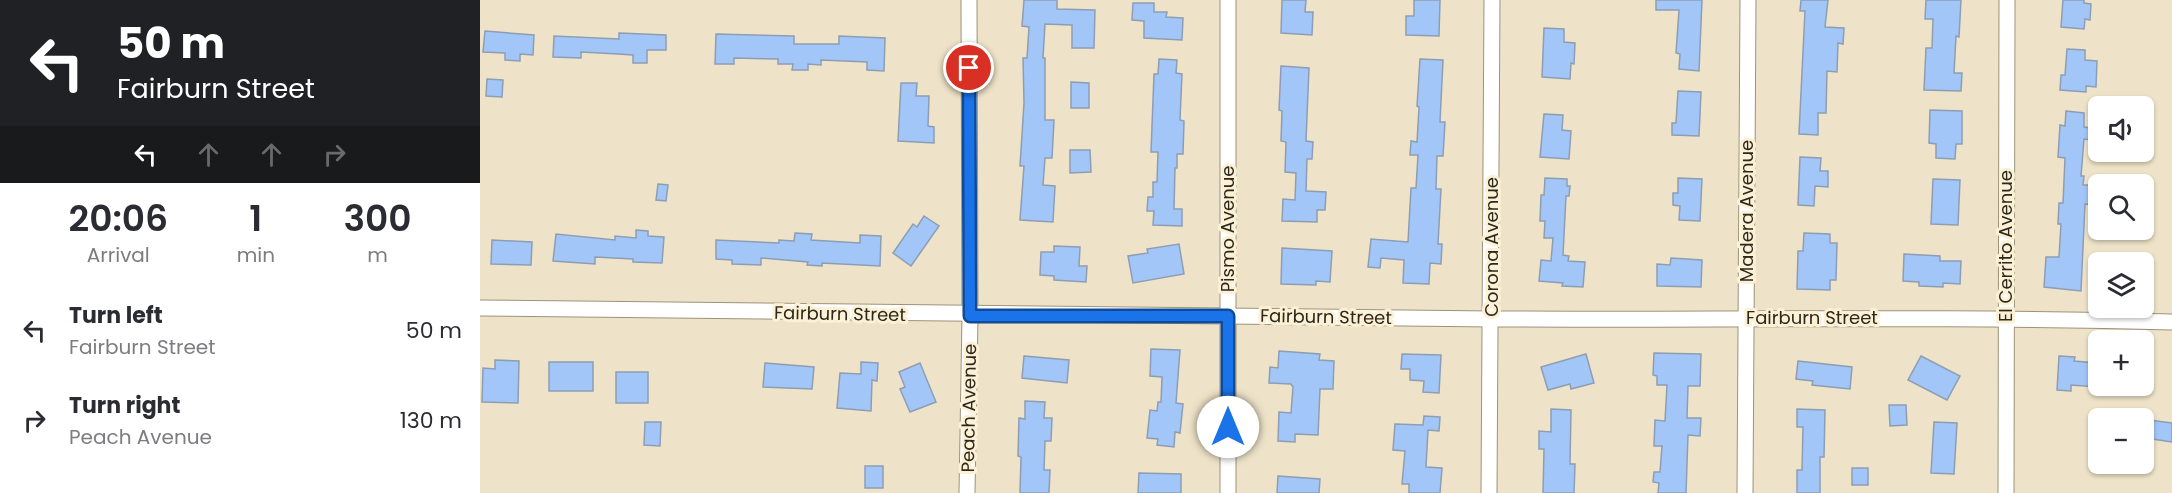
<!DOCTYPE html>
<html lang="en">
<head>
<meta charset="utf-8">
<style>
  :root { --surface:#fff; --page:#f7f7f7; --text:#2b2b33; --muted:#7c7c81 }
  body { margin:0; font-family:Poppins,sans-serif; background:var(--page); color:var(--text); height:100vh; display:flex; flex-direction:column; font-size:22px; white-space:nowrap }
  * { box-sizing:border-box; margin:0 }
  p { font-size:20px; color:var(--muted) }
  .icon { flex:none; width:33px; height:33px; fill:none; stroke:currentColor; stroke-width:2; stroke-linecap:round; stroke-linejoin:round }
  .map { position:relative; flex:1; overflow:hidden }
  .details { display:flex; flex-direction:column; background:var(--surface); width:480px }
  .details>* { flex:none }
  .top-card { background:#202124; color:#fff; overflow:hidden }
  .fabs { position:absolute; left:1608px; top:96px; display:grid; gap:12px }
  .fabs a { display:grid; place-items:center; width:66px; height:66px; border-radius:9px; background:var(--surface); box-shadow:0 2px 4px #0004; font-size:30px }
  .pin { position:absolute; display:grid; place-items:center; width:51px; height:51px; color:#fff; margin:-26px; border:3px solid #fff; border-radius:50%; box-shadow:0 2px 6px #0007 }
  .me { position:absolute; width:66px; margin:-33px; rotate:0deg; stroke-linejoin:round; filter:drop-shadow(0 0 4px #0008) }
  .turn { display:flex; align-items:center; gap:21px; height:126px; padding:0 18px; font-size:27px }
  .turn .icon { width:78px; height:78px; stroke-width:2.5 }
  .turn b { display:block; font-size:42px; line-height:51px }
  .lanes { display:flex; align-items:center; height:57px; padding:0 18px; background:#0003; justify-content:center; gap:30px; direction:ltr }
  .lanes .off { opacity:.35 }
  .eta { display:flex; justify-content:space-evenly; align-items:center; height:102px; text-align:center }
  .eta b { font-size:36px; font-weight:600; line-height:42px }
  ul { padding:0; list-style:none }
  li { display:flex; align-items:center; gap:18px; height:90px; padding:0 18px }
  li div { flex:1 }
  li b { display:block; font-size:22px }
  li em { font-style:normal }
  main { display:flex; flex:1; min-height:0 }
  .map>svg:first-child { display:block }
  .building { fill:#a2c6f8; stroke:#8d9eb4; stroke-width:1.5 }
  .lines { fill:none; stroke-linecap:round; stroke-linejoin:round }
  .minor-casing { stroke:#9d9379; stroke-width:17 }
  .minor { stroke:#fff; stroke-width:15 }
  .route-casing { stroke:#114b97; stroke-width:15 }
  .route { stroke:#1a73e8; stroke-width:10 }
  .labels { text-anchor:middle; stroke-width:6; stroke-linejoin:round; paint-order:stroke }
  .street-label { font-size:18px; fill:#2c281e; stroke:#fcf1d5 }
</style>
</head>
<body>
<main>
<section class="details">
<div class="top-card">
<div class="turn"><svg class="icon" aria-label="left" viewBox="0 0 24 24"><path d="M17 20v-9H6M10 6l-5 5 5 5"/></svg><div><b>50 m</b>Fairburn Street</div></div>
<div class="lanes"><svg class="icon" aria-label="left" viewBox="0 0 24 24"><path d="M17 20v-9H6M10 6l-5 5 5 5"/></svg><svg class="icon off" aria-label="ahead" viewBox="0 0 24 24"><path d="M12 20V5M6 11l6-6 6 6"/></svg><svg class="icon off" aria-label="ahead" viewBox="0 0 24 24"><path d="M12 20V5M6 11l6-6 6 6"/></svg><svg class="icon off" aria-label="right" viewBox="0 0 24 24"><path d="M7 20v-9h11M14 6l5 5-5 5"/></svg></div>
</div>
<div class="eta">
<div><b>20:06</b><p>Arrival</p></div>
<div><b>1</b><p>min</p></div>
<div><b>300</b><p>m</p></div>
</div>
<ul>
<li><svg class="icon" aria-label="left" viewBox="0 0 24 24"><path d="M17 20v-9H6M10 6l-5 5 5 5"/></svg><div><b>Turn left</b><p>Fairburn Street</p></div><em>50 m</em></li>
<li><svg class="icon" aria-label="right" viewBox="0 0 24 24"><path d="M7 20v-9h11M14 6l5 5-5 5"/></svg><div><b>Turn right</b><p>Peach Avenue</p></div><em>130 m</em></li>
</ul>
</section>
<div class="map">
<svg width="1692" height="493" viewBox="0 0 1692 493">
  <rect width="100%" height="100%" fill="#eee3c8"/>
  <g class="building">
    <path d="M544 0H577V9L615 10 614 48H592V25L565 24 563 58H565V120H574L572 158H565L563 185 575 186 573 222 540 220 544 166H540L544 103 543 58H547L549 27 542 26Z"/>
    <path d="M802 0H826L825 12H833L832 35 801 33Z"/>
    <path d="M934 0H960L959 36 926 35V16H934Z"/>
    <path d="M1176 0H1222L1219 71 1199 69 1200 54 1196 53 1199 10H1176Z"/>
    <path d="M1321 0H1348L1345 27 1364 28 1363 44 1358 43 1357 72 1347 71 1346 113H1338V135L1319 134 1325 11H1320Z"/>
    <path d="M1446 0H1481L1479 37 1476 36 1474 73H1482L1481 91 1444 90 1446 48H1452L1453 19H1445Z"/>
    <path d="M1583 0H1604V3L1611 4 1610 20 1605 19 1604 29 1581 27Z"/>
    <path d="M653 3H674V12H687L686 17 703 18 702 40 664 38V21L652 20Z"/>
    <path d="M1064 28 1084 29V42L1095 43 1094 64 1091 63 1090 79 1062 77Z"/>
    <path d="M5 31 54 35 53 55 40 54V61L25 60V53L3 52Z"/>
    <path d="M139 33 186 35V50H167V63H153V55L138 54 101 52V58L73 57 74 36 139 39Z"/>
    <path d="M236 34 314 36V44H359V36L405 38 404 71 387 70V62L341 60V65L328 64V70H312L313 64H298V59L254 58V64H235Z"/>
    <path d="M1587 49 1605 50V60L1617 61 1616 87 1606 86V92L1580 90 1581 75H1585Z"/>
    <path d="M679 59 697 60 696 73 702 74 700 120 704 121 703 154H697V168H695L694 209H702V226L673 225 674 211H667L668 197H673V182H677L678 152H671L674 74H678Z"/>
    <path d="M940 59 963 60 960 122H965L963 156H957L956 189H961L958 244H962L961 264 950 263 949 284 923 283 924 260 901 258 900 268 888 267 891 239 928 242 931 188H936L938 155H930L931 141 937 142 939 107 937 106Z"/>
    <path d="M801 66 829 68 826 141 833 142 832 159H827L826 191 846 192 845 210H837V222L802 221 803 199 815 200 816 173 805 172 806 142 801 141 802 111 799 110Z"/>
    <path d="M7 79 23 80 22 97 6 96Z"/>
    <path d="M591 82 609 83V108H591Z"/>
    <path d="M421 83H437L436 96H449L448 126 454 127V143L418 141Z"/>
    <path d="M1198 91 1221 92 1219 136 1192 135V123H1196Z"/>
    <path d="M1450 110 1482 111V144H1476L1475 159 1456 158V144L1449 143Z"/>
    <path d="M1586 111 1604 113V127L1611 128V140L1604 139 1601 176H1604L1603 185H1611V205L1605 204 1601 291 1564 287 1566 257H1579L1581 224H1578L1579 203H1583L1585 158 1578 157 1580 125 1585 126Z"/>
    <path d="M1064 114 1083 115 1082 130 1091 131 1089 159 1060 157Z"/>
    <path d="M590 150H610L611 172 590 173Z"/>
    <path d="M1320 157 1341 158 1340 171H1348V187L1335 186 1334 206 1318 205Z"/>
    <path d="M1065 178 1087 179V186H1090L1089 196H1086L1083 255 1089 256 1088 261 1105 262 1103 287 1082 286 1083 283 1059 281 1061 260 1071 261 1073 238H1064L1065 221H1060L1061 195H1064Z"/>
    <path d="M1198 178 1222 179 1220 221 1199 220 1200 206 1193 205V193H1198Z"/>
    <path d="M1453 179 1480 180 1478 225 1451 224Z"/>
    <path d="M178 184 188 185 186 201 176 200Z"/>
    <path d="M444 216 459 226 431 266 413 253 433 224 437 227Z"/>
    <path d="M156 230 168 231V236L184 237 182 263 153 262V259L115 257V264L73 261 76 234 135 240V236L156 238Z"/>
    <path d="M315 233 332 234 331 240 380 243V235L401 236 400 266 342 263V266L327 265 328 262 281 258V265L252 264V260L236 259V240L299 243V240L314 241Z"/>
    <path d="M1324 233 1350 234V243H1357L1356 280H1350V290L1317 289 1318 251H1323Z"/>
    <path d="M12 240 52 242 51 265 11 264Z"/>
    <path d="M699 244 704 274 653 283 648 256 668 253 667 249Z"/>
    <path d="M574 246 600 247 599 266H607L606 282 574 280V276L560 275 561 252H574Z"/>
    <path d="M802 248 852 251 850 282 836 281V285L801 284Z"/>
    <path d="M1424 254 1460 256V261H1481L1480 284 1463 283V287L1439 286V282L1423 281Z"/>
    <path d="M1191 258 1222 260 1221 287 1177 286V264L1190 265Z"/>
    <path d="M671 349 700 350 696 403 703 404 700 433 695 432 694 447 677 445 678 439 667 438 670 410 677 411 678 402H681L682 377 670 376Z"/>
    <path d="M799 351 840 354 839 360 854 361 853 389H840L838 435 815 434V442L798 441 799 412 811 413 813 387 811 384 789 383 790 367 798 368Z"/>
    <path d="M1174 353 1221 354 1220 386H1208L1207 418H1221L1220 436 1208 435 1206 493H1178L1179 483 1173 482 1174 472H1180L1182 446H1174L1175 420 1185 421 1187 385H1177V376L1173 375Z"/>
    <path d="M922 354 961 355 959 393 943 392 944 381 930 380V369H921Z"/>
    <path d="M1106 354 1114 383 1091 389 1090 384 1068 390 1061 367Z"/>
    <path d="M544 356 589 360 587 383 542 378Z"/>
    <path d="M1441 356 1480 376 1467 400 1428 380Z"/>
    <path d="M1579 356 1595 357 1594 361 1618 363V387L1591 385V391L1577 390Z"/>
    <path d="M15 360 39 361 38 403 2 402 3 368 15 369Z"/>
    <path d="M1318 361 1372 367 1370 389 1332 385 1333 381 1316 379Z"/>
    <rect x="69" y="362" width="44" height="29"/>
    <path d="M381 362 398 363 397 381 392 380 391 411 357 408 360 373 381 374Z"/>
    <path d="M285 363 334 367 332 389 283 387Z"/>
    <path d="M440 363 456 402 430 412 420 389 425 387 419 372Z"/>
    <rect x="136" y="372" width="32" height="31"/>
    <path d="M545 401 565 402 564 418H572L571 441H565L564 470H570L569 493H540L541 457 538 456 539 418 545 419Z"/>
    <path d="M1409 405H1426L1427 425 1410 426Z"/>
    <path d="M1071 409 1091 410 1090 464H1095L1094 493H1063L1064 449H1059V431L1071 432Z"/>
    <path d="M1317 409 1345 410 1344 457H1340V493H1317V470H1322L1323 427H1317Z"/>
    <path d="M944 416 960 417 959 431 948 430 946 467 962 468 960 493H929V484H922L925 451 913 450 915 424 943 425Z"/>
    <path d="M1669 420 1692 423V442L1666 438Z"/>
    <path d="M165 422H181L180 446 164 445Z"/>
    <path d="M1454 422 1477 423 1474 474 1451 473Z"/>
    <rect x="385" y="466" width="18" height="22"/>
    <rect x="1372" y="468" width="16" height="17"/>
    <path d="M659 473 701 474V493H658Z"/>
    <path d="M798 476 840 479 839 493H797Z"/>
  </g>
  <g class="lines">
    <g class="minor-casing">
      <g id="minor">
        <path d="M0 308C337 313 674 318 1012 319 1239 320 1465 316 1692 322"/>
        <path d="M487 493 490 316 489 0"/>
        <path d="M748 493V0"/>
        <path d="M1009 493 1012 0"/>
        <path d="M1265 493 1268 0"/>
        <path d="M1526 493 1527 0"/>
      </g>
    </g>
    <use href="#minor" class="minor"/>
  </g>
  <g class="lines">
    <g class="route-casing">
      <path id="route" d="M489 68 490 316H748V427"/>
    </g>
    <use href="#route" class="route"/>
  </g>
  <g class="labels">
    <g class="street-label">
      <text transform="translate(1267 211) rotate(-90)" y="6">Madera Avenue</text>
      <text transform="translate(748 229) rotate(-90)" y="6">Pismo Avenue</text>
      <text transform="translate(1526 246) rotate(-90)" y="6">El Cerrito Avenue</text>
      <text transform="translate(1012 247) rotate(-90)" y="6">Corona Avenue</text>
      <text transform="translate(360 314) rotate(1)" y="6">Fairburn Street</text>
      <text transform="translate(846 317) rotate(1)" y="6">Fairburn Street</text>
      <text x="1332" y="324">Fairburn Street</text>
      <text transform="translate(489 408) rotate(-89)" y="6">Peach Avenue</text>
    </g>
  </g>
</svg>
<div class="fabs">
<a><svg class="icon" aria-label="sound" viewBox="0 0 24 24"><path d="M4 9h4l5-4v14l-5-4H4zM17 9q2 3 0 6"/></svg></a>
<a><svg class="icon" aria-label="search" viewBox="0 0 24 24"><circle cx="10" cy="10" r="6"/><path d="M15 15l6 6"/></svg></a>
<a><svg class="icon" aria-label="layers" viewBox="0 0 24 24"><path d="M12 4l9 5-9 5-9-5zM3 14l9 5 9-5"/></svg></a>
<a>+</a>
<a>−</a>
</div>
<div class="pin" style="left:489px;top:68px;background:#d93025"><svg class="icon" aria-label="arrive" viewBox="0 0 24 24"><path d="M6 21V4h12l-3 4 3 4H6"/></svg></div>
<svg class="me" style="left:748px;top:427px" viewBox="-20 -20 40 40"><circle r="19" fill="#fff"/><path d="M0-13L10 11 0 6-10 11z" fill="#1a73e8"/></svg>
</div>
</main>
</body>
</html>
